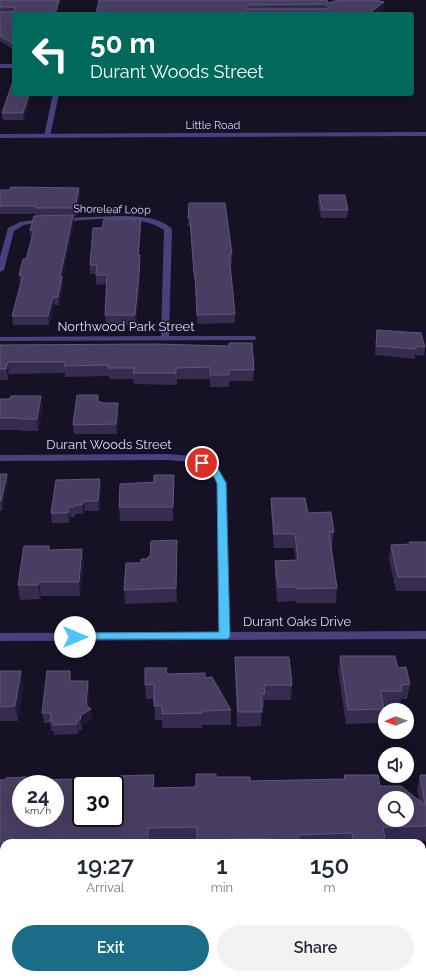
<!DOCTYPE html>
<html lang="en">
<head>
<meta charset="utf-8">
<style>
  :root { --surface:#fff; --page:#f2f2f3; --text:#1f2937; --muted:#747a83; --accent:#1a6c88 }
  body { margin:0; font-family:Raleway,sans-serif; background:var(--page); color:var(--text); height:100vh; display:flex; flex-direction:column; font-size:15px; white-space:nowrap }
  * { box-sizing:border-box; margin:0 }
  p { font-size:13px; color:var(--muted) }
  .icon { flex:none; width:22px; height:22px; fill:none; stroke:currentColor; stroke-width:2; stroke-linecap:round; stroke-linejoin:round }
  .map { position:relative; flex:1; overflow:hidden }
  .side { position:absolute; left:0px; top:839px; width:426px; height:140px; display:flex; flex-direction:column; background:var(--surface); border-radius:12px 12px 0 0; box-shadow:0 4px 16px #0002 }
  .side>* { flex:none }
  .banner { position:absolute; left:12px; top:12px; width:402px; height:84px; border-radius:4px; box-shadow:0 4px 16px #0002; background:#00695c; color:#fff; overflow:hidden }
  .needle { width:26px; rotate:269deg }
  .fabs { position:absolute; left:378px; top:703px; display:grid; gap:8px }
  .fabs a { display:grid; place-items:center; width:36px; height:36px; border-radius:50%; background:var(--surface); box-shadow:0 4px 16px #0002; font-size:20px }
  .speed { position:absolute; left:12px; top:775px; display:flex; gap:8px; font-size:20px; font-weight:700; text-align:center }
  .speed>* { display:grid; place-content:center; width:52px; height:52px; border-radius:50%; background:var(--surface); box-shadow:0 4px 16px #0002; line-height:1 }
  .speed small { font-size:10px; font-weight:400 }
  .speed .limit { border:2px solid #111; border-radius:6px; background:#fff; color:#111 }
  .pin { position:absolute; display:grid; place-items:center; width:34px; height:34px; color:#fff; margin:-17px; border:2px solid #fff; border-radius:50%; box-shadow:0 1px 4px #0007 }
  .me { position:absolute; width:44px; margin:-22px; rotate:90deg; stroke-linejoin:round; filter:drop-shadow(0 0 3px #0008) }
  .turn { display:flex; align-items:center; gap:14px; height:84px; padding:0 12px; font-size:18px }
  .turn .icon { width:52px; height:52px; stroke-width:2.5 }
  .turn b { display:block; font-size:28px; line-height:34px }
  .eta { display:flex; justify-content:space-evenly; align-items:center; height:68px; text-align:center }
  .eta b { font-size:24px; font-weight:600; line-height:28px }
  .button { display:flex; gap:8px; margin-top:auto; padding:8px 12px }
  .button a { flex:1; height:46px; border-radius:24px; background:var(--accent); color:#fff; font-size:16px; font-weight:600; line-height:46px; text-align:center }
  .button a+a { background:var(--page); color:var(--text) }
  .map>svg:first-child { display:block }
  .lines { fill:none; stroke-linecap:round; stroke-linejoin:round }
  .minor { fill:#49407e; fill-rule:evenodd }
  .tertiary { fill:#49407e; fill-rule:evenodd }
  .wall { fill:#372b50 }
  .shaded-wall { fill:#221937 }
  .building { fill:#493d62; stroke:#60567a; fill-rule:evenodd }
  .route { fill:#4fc3f7; stroke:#337fa1 }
  .labels { text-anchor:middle; stroke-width:3; stroke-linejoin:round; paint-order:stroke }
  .far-street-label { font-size:11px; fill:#dfd7fb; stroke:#161124 }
  .street-label { font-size:13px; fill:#dfd7fb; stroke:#161124 }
</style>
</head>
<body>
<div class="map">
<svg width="426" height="979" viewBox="0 0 426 979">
  <rect width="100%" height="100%" fill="#161124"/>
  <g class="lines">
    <g class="minor">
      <rect x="0" y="64" width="14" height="4"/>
      <path d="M53 94H59L50 136 47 138 44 136Z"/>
      <path d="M118 216C135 216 159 216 172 229L169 336H255L256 338 255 340 0 341V337L161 336 164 230C139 213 90 220 61 222L57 220 61 218Z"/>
      <path d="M45 218 47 219V221L24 225 14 231 4 270 0 272V257L8 228 20 222Z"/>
      <path d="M168 454 191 456 216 465 227 483 230 632 426 631V639L0 641V633L218 632 217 483 209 469 190 462 168 460 0 461V455Z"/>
      <rect x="0" y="894" width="4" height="14"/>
      <rect x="422" y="898" width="4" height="14"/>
      <rect x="140" y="975" width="16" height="4"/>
    </g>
    <path class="tertiary" d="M426 132V136L0 138V134Z"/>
  </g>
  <g class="wall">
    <path d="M0 0H61V2L14 14V50L0 41Z"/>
    <path d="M99 0 328 3 384 2V9L96 14Z"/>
    <path d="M14 94H32L24 120H3L2 113Z"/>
    <path d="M79 188 80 196 76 216H74V223L62 280 63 286 59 305H54L49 325H13L12 316 21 283H20L19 275 26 259 32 238H31L30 230 36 216V214H0V190Z"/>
    <path d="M319 195 348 210 347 218H321L318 203Z"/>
    <path d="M189 203 232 254V263H230L235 314V323L197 324 195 281H194L190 226H188Z"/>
    <path d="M141 228 139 255 140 265V284L136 325H106L105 315 107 284 96 285V274H90V265Z"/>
    <path d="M377 330 425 347 424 356 415 355V359L375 355Z"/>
    <path d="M0 345 254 370 253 381H229V387H210V379H177V385L134 384 133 379H109V376L65 377V373L9 374 8 380H0Z"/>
    <path d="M41 396 43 407 38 431H21L20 430H0V399H10Z"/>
    <path d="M99 402 119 413 117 434H74L73 425Z"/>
    <path d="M0 474H7L8 483 2 511H0Z"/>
    <path d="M174 475 173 521H120L119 507 154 482Z"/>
    <path d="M101 489 99 511H85L83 514H75V517H70L69 523H52L51 513Z"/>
    <path d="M271 498 308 513 334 532 332 546H331L337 588 336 603H296V601L277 602 275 575V561L296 560 294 548H274L271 512Z"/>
    <path d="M409 542H426V591H396L389 559 391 545 409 544Z"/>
    <path d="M49 546 50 550 82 549 84 563 80 596H41L40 599 20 600 18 585Z"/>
    <path d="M177 554V602L125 604 124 590 141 563 148 559Z"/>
    <path d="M340 656 398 668 410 684 407 699H401L400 705H383L384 709 382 723 346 724 338 670Z"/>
    <path d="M235 657 292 685 291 700H264V708H262L261 726 237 727 235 671Z"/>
    <path d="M0 671H21L23 685 18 721H0Z"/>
    <path d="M167 674 205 678 231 710V725H202V728H162V720H155L154 699H146L145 685Z"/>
    <path d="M72 681H88L89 691 88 706 92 719 82 725V730L79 731 78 734 54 735V731H51L50 723H44L42 713Z"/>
    <path d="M344 775 380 786 419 800 417 790 420 775H426V841H384V843H197V841L149 842V843H4V857H0V780H5L26 777V780L154 788 196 787 216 777 250 781 344 779Z"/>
    <path d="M339 975H422L426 979H340Z"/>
  </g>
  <g class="shaded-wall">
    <path d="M59 0H61V2L57 14H55Z"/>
    <path d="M384 2V9L376 14H368Z"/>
    <path d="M29 94H32L24 120 23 113Z"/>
    <path d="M79 188 80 196 76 216 75 208Z"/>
    <path d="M73 215 74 223 62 280 63 286 59 305 58 297 60 277Z"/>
    <path d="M141 219V228L138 265V255Z"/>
    <path d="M140 255V284L136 325 135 315Z"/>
    <path d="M53 297 54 305 49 325 48 316Z"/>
    <path d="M8 362 9 374 8 380 6 369Z"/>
    <path d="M41 396 43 407 38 431 37 419Z"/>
    <path d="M118 403 119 413 117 434 116 424Z"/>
    <path d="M7 474 8 483 2 511 1 501Z"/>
    <path d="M174 475V489L173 521V507Z"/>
    <path d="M100 479 101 489 99 511 98 501Z"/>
    <path d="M84 501 85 511 83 514 82 505Z"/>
    <path d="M68 507 70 517 69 523 68 513Z"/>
    <path d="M177 540V602L176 588Z"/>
    <path d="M82 549 84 563 80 596 79 582Z"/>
    <path d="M39 582 41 596 40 599 38 585Z"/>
    <path d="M21 671 23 685 18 721 15 706Z"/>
    <path d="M70 671 72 681H70Z"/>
    <path d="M88 681 89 691 87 711 91 709 92 719 82 725V730L80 720 81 715 86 705Z"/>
    <path d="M77 720 79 731 78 734 77 724Z"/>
    <path d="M148 828 149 843H148Z"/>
    <path d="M71 975H75L74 979H71Z"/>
  </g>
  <g class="building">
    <path d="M0 0H59L55 14H14V24H10L14 26V44L0 36V12H13L15 9 13 7H0Z"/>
    <path d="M99 0H327L328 3 338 0H375L384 2 368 14H96ZM325 4 329 8 327 9H246L249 5Z"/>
    <path d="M14 78V94H29L23 113H2Z"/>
    <path d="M11 187 79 188 75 208H36V206H0V190H9Z"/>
    <path d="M319 195H345L348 210H322Z"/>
    <path d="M189 203H225L232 254H229L235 314 197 315 195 273H194L190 218H188Z"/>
    <path d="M73 215 60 277H62L58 297H53L48 316H12L23 275H19L23 259H26L34 230H30L34 216Z"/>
    <path d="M104 219H141L138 255H140L139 274 135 315H105L107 275H96L97 265H90L93 228H102Z"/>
    <path d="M377 330 421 333 425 347 416 346V349L376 346Z"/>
    <path d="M229 343H252L254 370H229V375H210V367L176 368V373H133L134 368H108L109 365 64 366 65 362H8L6 369H0V345L154 344 229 346Z"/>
    <path d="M77 395H98V402H102V403H118L116 424 73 425Z"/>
    <path d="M11 396H41L37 419H19V418H0V399H10Z"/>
    <path d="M0 474H7L1 501H0Z"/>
    <path d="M154 475H174L173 507H119L120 484 154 482Z"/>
    <path d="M100 479 98 501H84L82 505H74V507H68V513H51L56 480Z"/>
    <path d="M271 498H305L308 513 331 512 334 532H329L337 588 297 589V587H278L275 561 298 560 295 534H274Z"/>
    <path d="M177 540 176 588 124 590 126 563H141V559H148V557H150L151 541Z"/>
    <path d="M409 542H426V577H398L391 545 410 544Z"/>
    <path d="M24 546H49V550L82 549 79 582H39L38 585H18Z"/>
    <path d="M340 656H395L398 668 406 667 410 684 401 685 402 691H381L384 709 348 710Z"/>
    <path d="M235 657H289L292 685H264L265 694H261L262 712H238Z"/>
    <path d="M145 668H167L166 674 205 673V678L212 677 231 710 202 711V713L162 714V706H154V684L145 685Z"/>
    <path d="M0 671H21L15 706 0 707Z"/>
    <path d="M47 671H70V681H88L86 705 91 709 81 715 80 720H77V724L53 725V721H50L51 713H42Z"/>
    <path d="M196 774H216V777H250V781L345 779 344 775H378L380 786H401L425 805 420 775H426V826L383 827 385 840H353L352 833 298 835V841H275V838L197 840V827L148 828V840L0 842V780H5L6 778 26 777V780L78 779V777L154 775 153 788 196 787ZM21 784H55V818H21ZM81 784H115V818H81ZM385 798H407V820H385Z"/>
    <path d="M422 968H426V979H343V975H422Z"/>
    <path d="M4 973V975H71V977H87V979H0V974Z"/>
    <path d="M202 975H288L289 979H202Z"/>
  </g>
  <path class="route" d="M202 460 216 465 226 483 230 636 228 639H71L70 637 71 634 75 633 219 632 217 483 210 469 199 465 197 463Z"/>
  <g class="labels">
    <g class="far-street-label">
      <text x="213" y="129">Little Road</text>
      <text transform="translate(112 209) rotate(1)" y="4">Shoreleaf Loop</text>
    </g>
    <g class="street-label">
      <text x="126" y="331">Northwood Park Street</text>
      <text x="109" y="449">Durant Woods Street</text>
      <text x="297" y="626">Durant Oaks Drive</text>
    </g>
  </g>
</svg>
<div class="fabs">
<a><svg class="needle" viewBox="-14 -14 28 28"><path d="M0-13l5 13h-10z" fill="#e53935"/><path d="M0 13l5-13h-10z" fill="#747a83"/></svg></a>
<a><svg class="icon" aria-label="sound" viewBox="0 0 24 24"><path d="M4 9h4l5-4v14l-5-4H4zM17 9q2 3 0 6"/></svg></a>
<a><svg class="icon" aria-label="search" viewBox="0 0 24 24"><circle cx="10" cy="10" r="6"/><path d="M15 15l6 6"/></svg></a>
</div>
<div class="speed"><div>24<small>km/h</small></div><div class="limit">30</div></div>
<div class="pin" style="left:202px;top:463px;background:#d93025"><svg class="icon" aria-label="arrive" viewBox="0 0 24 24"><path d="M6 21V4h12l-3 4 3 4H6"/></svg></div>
<svg class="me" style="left:75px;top:637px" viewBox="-20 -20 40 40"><circle r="19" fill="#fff"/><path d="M0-13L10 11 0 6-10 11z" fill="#4fc3f7"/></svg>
<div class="banner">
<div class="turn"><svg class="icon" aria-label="left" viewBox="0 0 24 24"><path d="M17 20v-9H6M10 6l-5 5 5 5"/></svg><div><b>50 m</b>Durant Woods Street</div></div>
</div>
<section class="side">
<div class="eta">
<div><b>19:27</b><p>Arrival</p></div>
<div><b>1</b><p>min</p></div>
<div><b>150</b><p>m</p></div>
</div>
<div class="button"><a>Exit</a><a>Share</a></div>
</section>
</div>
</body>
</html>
